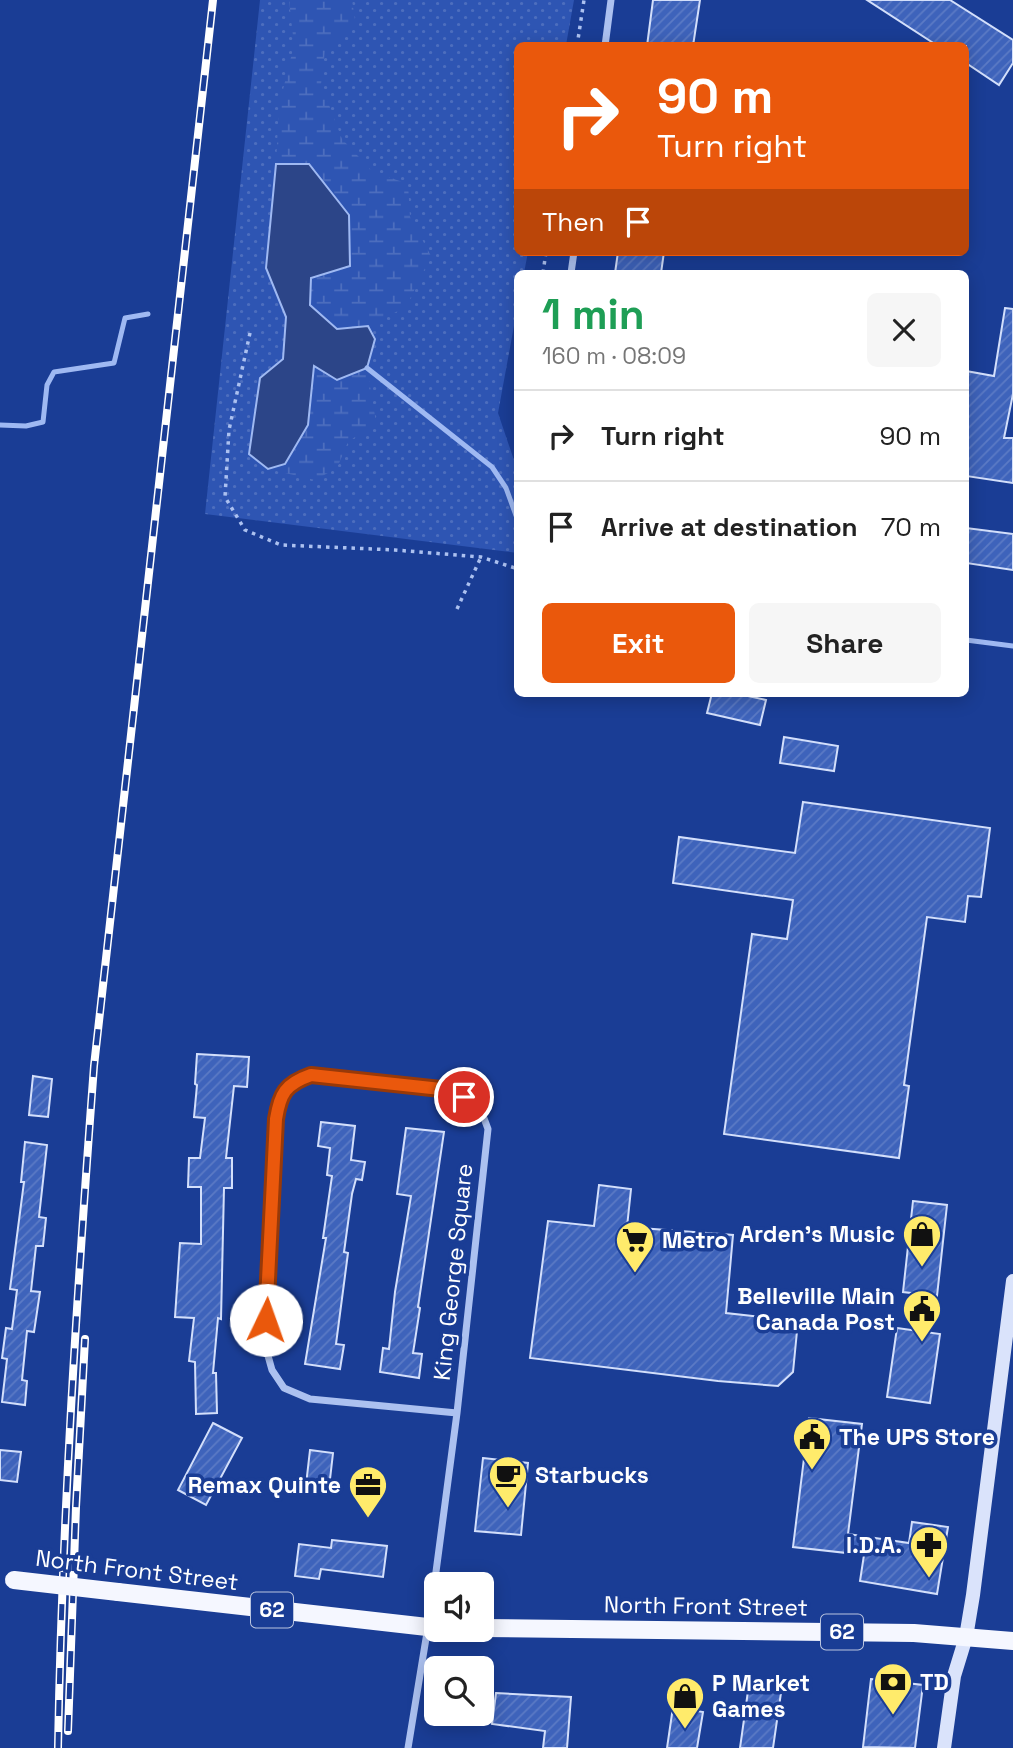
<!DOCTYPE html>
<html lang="en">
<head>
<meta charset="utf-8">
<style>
  :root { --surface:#fff; --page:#f6f6f6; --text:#222; --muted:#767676; --line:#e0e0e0; --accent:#ea580c }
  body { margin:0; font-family:"Space Grotesk",sans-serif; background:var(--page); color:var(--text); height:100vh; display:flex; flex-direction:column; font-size:26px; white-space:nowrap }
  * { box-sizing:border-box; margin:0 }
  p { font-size:23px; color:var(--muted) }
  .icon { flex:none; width:38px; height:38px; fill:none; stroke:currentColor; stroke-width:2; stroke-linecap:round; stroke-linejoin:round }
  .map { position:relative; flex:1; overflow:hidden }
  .drawer { position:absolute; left:514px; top:270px; width:455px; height:427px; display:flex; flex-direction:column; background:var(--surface); border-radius:10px; box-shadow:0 4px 18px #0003 }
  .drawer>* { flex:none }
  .guide { position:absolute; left:514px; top:42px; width:455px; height:214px; border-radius:10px; box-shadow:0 4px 18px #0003; background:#ea580c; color:#fff; overflow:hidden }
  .controls { position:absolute; left:424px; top:1572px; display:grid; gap:14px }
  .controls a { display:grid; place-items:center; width:70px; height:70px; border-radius:10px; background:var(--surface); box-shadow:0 4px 18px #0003; font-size:35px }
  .pin { position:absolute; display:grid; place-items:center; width:60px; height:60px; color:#fff; margin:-30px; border:4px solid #fff; border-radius:50%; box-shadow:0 2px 7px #0007 }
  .me { position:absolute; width:77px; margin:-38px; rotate:3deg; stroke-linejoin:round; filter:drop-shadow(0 0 5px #0008) }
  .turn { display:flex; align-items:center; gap:24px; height:147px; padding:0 28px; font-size:32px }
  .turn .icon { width:91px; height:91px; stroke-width:2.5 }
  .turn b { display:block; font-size:49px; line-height:60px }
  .then { display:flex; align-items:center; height:66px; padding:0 28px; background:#0003; gap:14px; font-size:26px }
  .round { display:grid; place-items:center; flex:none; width:74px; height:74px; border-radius:10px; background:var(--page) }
  .overview { display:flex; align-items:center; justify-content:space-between; height:119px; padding:0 28px }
  h1 { font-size:42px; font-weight:700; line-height:52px; color:#1e9e55 }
  .cta { display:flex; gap:14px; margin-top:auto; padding:14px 28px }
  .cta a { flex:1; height:80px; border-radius:10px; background:var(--accent); color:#fff; font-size:28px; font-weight:700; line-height:80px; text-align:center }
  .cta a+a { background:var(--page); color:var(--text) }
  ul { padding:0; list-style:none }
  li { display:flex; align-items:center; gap:21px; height:91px; padding:0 28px; border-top:2px solid var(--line) }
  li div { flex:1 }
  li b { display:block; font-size:26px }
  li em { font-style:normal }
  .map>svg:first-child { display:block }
  .grass { fill:url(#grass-dots) }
  .wetland { fill:url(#wetland-marsh) }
  .water { fill:#2c4588; stroke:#9fb9f2; stroke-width:2 }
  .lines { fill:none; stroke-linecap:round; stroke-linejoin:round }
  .stream { stroke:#9fb9f2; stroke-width:5 }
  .building { fill:url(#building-hatch); stroke:#d3dffb; stroke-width:2 }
  .path { stroke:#acc1f0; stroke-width:3.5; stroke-dasharray:3.5 5; stroke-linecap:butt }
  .street { stroke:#acc1f0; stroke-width:7 }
  .secondary { stroke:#dae3fb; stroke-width:14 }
  .primary { stroke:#f5f7ff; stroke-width:18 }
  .rail-casing { stroke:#fff; stroke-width:8 }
  .rail { stroke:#1a3d95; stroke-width:5; stroke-dasharray:16; stroke-linecap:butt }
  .primary-bridge { stroke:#f5f7ff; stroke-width:18 }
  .route-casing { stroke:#983908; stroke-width:18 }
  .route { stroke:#ea580c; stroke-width:12 }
  .labels { text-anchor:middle; stroke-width:7; stroke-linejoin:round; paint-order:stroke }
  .shield { fill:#1a3d95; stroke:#bac5df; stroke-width:2 }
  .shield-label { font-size:21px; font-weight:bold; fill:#fff }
  .poi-label { font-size:23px; font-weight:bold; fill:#fff; stroke:#1a3d95; text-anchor:start }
  .street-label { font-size:23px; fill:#fff; stroke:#1a3d95 }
</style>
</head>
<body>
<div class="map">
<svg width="1013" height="1748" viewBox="0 0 1013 1748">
  <defs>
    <pattern id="grass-dots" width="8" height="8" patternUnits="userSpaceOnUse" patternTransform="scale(1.75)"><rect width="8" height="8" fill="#2e55b3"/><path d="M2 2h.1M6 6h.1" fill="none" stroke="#4d6ebe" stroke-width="1.8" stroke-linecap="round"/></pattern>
    <pattern id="wetland-marsh" width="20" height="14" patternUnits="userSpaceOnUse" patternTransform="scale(1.75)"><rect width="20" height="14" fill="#2e55b3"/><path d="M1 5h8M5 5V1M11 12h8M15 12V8" fill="none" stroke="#4d6ebe"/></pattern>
    <pattern id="building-hatch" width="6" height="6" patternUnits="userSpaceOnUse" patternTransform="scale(1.75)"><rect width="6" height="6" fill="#3e63bb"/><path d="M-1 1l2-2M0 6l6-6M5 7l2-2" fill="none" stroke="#5b7ac5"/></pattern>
  </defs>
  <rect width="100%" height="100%" fill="#1a3d95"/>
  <path class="grass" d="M260 0H574L566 45 518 46V252H528L524 273H518V304L498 413 518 472V553L205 514Z"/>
  <g class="wetland">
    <path d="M289 0H352L355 20 325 51 321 84 342 139 372 171 408 184 410 217 431 256 406 307 368 326 338 329 310 305 311 278 276 164 279 106 294 45Z"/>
    <path d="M314 365 337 380 367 368 376 422 348 442 337 468 315 480 268 469 286 464 308 425Z"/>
  </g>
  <path class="water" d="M276 164H309L349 215 350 266 311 278 310 305 337 329 368 326 375 339 367 368 337 380 314 366 308 425 285 464 268 469 249 454 260 378 283 359 286 317 266 268Z"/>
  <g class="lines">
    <g class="stream">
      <path d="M367 368 492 467 506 488 518 521"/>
      <path d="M0 425 26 426 43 422 47 385 54 372 114 363 125 318 148 314"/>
      <path d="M966 640 1013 646"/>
    </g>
  </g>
  <g class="building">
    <path d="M653 0H700L693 46H647Z"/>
    <path d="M867 0H950L1013 40V63L999 85 966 63V46H938Z"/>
    <path d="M618 252H664L661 273H615Z"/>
    <path d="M1005 308 1013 309V394L1004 438H1013V483L966 476V371L994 376Z"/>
    <path d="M966 528 1013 534V570L966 563Z"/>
    <path d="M712 693H734L766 700 760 725 707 713Z"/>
    <path d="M784 737 838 746 834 771 780 763Z"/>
    <path d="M803 802 990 828 981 897 968 896 965 922 927 917 904 1085 909 1086 899 1158 724 1134 752 934 787 939 793 900 673 883 679 837 795 853Z"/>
    <path d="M197 1054 249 1057 247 1087 234 1086 226 1158H232V1188H224L221 1319 218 1318 213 1373H216L217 1413 196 1414 195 1362 189 1361 194 1318 175 1317 180 1243 201 1244V1187H188L189 1158H200L205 1118 194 1117 197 1085 195 1084Z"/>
    <path d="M33 1076 52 1079 48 1117 29 1115Z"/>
    <path d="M321 1122 355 1126 351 1160 365 1162 362 1180 356 1179 352 1194 344 1252 348 1253 336 1344 344 1345 340 1369 305 1364 326 1238H323L332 1176 327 1175 330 1148 318 1146Z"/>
    <path d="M406 1128 444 1132 418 1307 420 1308 413 1353 422 1354 419 1378 380 1372 383 1348 389 1349 395 1292 411 1196 397 1194Z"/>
    <path d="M25 1142 47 1145 39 1217 46 1218 43 1246H36L31 1291 40 1292 34 1332 27 1331 22 1380 27 1381 25 1405 2 1402 7 1359 2 1358 6 1328 12 1329 17 1290 10 1289 24 1182H21Z"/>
    <path d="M599 1185 631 1189 627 1227 733 1235 726 1313 798 1321 793 1372 778 1386 718 1381 530 1358 548 1221 594 1226Z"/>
    <path d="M913 1201 947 1205 937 1296 903 1292Z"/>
    <path d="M897 1328 940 1334 930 1403 887 1397Z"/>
    <path d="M809 1418 862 1424 848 1534 909 1543 912 1522 948 1527 937 1594 860 1581 864 1555 793 1547Z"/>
    <path d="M213 1423 242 1438 206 1505 178 1490Z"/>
    <path d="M0 1450 21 1452 17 1482 0 1480Z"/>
    <path d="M310 1450 333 1453 329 1488 306 1485Z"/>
    <path d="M483 1458 528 1463 521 1535 475 1531Z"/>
    <path d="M332 1540 387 1546 383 1577 321 1569 319 1579 295 1576 299 1544 331 1548Z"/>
    <path d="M871 1679 923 1685 915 1748 863 1747Z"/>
    <path d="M763 1684 782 1686 773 1748H740L748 1691 762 1693Z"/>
    <path d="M496 1693 571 1697 567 1748H543L545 1731 492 1724Z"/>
    <path d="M673 1707 703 1712 697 1748H667Z"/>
  </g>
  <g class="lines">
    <g class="path">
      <path d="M577 46 584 0"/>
      <path d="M543 273 546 252"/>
      <path d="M250 333 229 430 225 497 245 530 281 545 395 550 481 557 518 569"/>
      <path d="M457 609 481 557"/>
    </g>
    <g class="street">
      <path d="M605 46 611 0"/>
      <path d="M571 273 574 252"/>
      <path d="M408 1748 432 1602 457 1413 488 1129 479 1105 450 1090 311 1075C285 1084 280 1093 276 1120L265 1345 272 1370 284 1388 310 1399 457 1413"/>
    </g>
    <path class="secondary" d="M944 1748 954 1676 966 1637 973 1595 1013 1281"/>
    <g class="primary">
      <path d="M118 1592 436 1628"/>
      <path d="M481 1628 914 1633 1013 1641"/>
    </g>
    <g class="rail-casing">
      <g id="rail">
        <path d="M68 1731 76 1507 85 1339"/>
        <path d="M58 1748C62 1520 77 1293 94 1066L213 0"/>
      </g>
    </g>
    <use href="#rail" class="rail"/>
    <path class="primary-bridge" d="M14 1580 118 1592"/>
  </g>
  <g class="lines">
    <g class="route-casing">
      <path id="route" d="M266 1320 276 1119C280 1094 285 1084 311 1075L450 1090 464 1097"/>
    </g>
    <use href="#route" class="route"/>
  </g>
  <defs>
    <g id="shop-pin" transform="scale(2.0125)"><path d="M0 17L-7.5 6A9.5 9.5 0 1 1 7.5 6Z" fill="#ffeb6b" stroke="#1a3d95"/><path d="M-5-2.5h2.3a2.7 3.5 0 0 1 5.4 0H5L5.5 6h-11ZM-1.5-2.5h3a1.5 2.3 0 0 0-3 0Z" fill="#111"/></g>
    <g id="supermarket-pin" transform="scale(2.0125)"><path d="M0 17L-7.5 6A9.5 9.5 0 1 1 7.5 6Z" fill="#ffeb6b" stroke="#1a3d95"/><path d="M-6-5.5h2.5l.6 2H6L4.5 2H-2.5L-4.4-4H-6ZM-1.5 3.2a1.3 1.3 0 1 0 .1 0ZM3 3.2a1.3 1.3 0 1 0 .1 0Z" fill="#111"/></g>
    <g id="civic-pin" transform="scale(2.0125)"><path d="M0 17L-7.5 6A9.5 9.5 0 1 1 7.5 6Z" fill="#ffeb6b" stroke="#1a3d95"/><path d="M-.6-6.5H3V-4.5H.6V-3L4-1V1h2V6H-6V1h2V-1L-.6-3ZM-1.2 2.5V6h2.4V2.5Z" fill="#111"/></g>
    <g id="cafe-pin" transform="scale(2.0125)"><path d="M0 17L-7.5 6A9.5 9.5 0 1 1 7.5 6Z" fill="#ffeb6b" stroke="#1a3d95"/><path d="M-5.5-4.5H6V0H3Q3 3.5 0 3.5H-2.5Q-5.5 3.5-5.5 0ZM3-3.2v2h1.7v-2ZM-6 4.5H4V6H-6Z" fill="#111"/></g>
    <g id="office-pin" transform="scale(2.0125)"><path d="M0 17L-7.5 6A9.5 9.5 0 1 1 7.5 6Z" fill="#ffeb6b" stroke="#1a3d95"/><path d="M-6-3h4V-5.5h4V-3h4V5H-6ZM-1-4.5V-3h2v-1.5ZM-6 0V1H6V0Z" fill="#111"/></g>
    <g id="pharmacy-pin" transform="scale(2.0125)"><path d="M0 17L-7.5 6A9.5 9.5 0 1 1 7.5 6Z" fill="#ffeb6b" stroke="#1a3d95"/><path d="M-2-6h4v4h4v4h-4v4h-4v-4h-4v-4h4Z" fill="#111"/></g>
    <g id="bank-pin" transform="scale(2.0125)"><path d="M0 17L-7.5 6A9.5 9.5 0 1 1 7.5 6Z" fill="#ffeb6b" stroke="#1a3d95"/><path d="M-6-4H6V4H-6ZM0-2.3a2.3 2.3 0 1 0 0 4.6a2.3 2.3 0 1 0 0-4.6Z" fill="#111"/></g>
  </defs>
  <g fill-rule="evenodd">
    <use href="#shop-pin" x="922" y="1234"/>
    <use href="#supermarket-pin" x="635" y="1240"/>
    <use href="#civic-pin" x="922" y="1309"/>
    <use href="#civic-pin" x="812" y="1437"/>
    <use href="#cafe-pin" x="508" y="1475"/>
    <use href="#office-pin" x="368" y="1485"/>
    <use href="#pharmacy-pin" x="929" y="1545"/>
    <use href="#bank-pin" x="893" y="1682"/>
    <use href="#shop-pin" x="685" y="1696"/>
  </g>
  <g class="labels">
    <g class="shield">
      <rect x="251" y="1592.5" width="42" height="35" rx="5"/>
      <rect x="821" y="1614.5" width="42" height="35" rx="5"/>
    </g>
    <g class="shield-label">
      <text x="272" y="1617">62</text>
      <text x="842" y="1639">62</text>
    </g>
    <g class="poi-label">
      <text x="895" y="1242" text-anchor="end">Arden's Music</text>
      <text x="662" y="1248">Metro</text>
      <text x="895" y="1304" text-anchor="end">Belleville Main<tspan x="895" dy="26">Canada Post</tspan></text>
      <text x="839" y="1445">The UPS Store</text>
      <text x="535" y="1483">Starbucks</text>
      <text x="341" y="1493" text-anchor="end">Remax Quinte</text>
      <text x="902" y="1553" text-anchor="end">I.D.A.</text>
      <text x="920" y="1690">TD</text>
      <text x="712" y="1691">P Market<tspan x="712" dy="26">Games</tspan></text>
    </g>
    <g class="street-label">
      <text transform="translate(453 1272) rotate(-84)" y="8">King George Square</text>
      <text transform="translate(137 1570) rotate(7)" y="8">North Front Street</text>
      <text transform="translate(706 1606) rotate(1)" y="8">North Front Street</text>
    </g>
  </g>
</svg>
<div class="controls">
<a><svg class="icon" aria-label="sound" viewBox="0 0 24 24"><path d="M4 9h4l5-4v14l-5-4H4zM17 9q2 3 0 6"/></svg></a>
<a><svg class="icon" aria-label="search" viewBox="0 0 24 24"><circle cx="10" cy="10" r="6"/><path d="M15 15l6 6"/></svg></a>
</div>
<div class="pin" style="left:464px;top:1097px;background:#d93025"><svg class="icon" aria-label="arrive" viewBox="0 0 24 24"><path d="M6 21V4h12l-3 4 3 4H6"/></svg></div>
<svg class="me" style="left:266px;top:1320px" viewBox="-20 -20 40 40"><circle r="19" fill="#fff"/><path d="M0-13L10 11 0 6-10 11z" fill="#ea580c"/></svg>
<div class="guide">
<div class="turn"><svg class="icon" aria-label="right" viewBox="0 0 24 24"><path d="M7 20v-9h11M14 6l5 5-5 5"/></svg><div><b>90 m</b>Turn right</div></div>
<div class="then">Then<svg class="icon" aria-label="arrive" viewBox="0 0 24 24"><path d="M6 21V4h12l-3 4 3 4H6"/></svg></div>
</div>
<section class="drawer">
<div class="overview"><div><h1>1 min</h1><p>160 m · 08:09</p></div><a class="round"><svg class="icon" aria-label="close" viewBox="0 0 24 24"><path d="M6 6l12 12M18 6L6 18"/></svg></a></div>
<ul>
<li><svg class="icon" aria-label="right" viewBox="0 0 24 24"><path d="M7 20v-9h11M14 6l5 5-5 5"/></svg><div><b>Turn right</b></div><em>90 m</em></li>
<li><svg class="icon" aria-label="arrive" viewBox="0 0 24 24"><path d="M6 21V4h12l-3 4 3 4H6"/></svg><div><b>Arrive at destination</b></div><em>70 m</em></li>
</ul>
<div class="cta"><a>Exit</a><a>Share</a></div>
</section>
</div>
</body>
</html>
